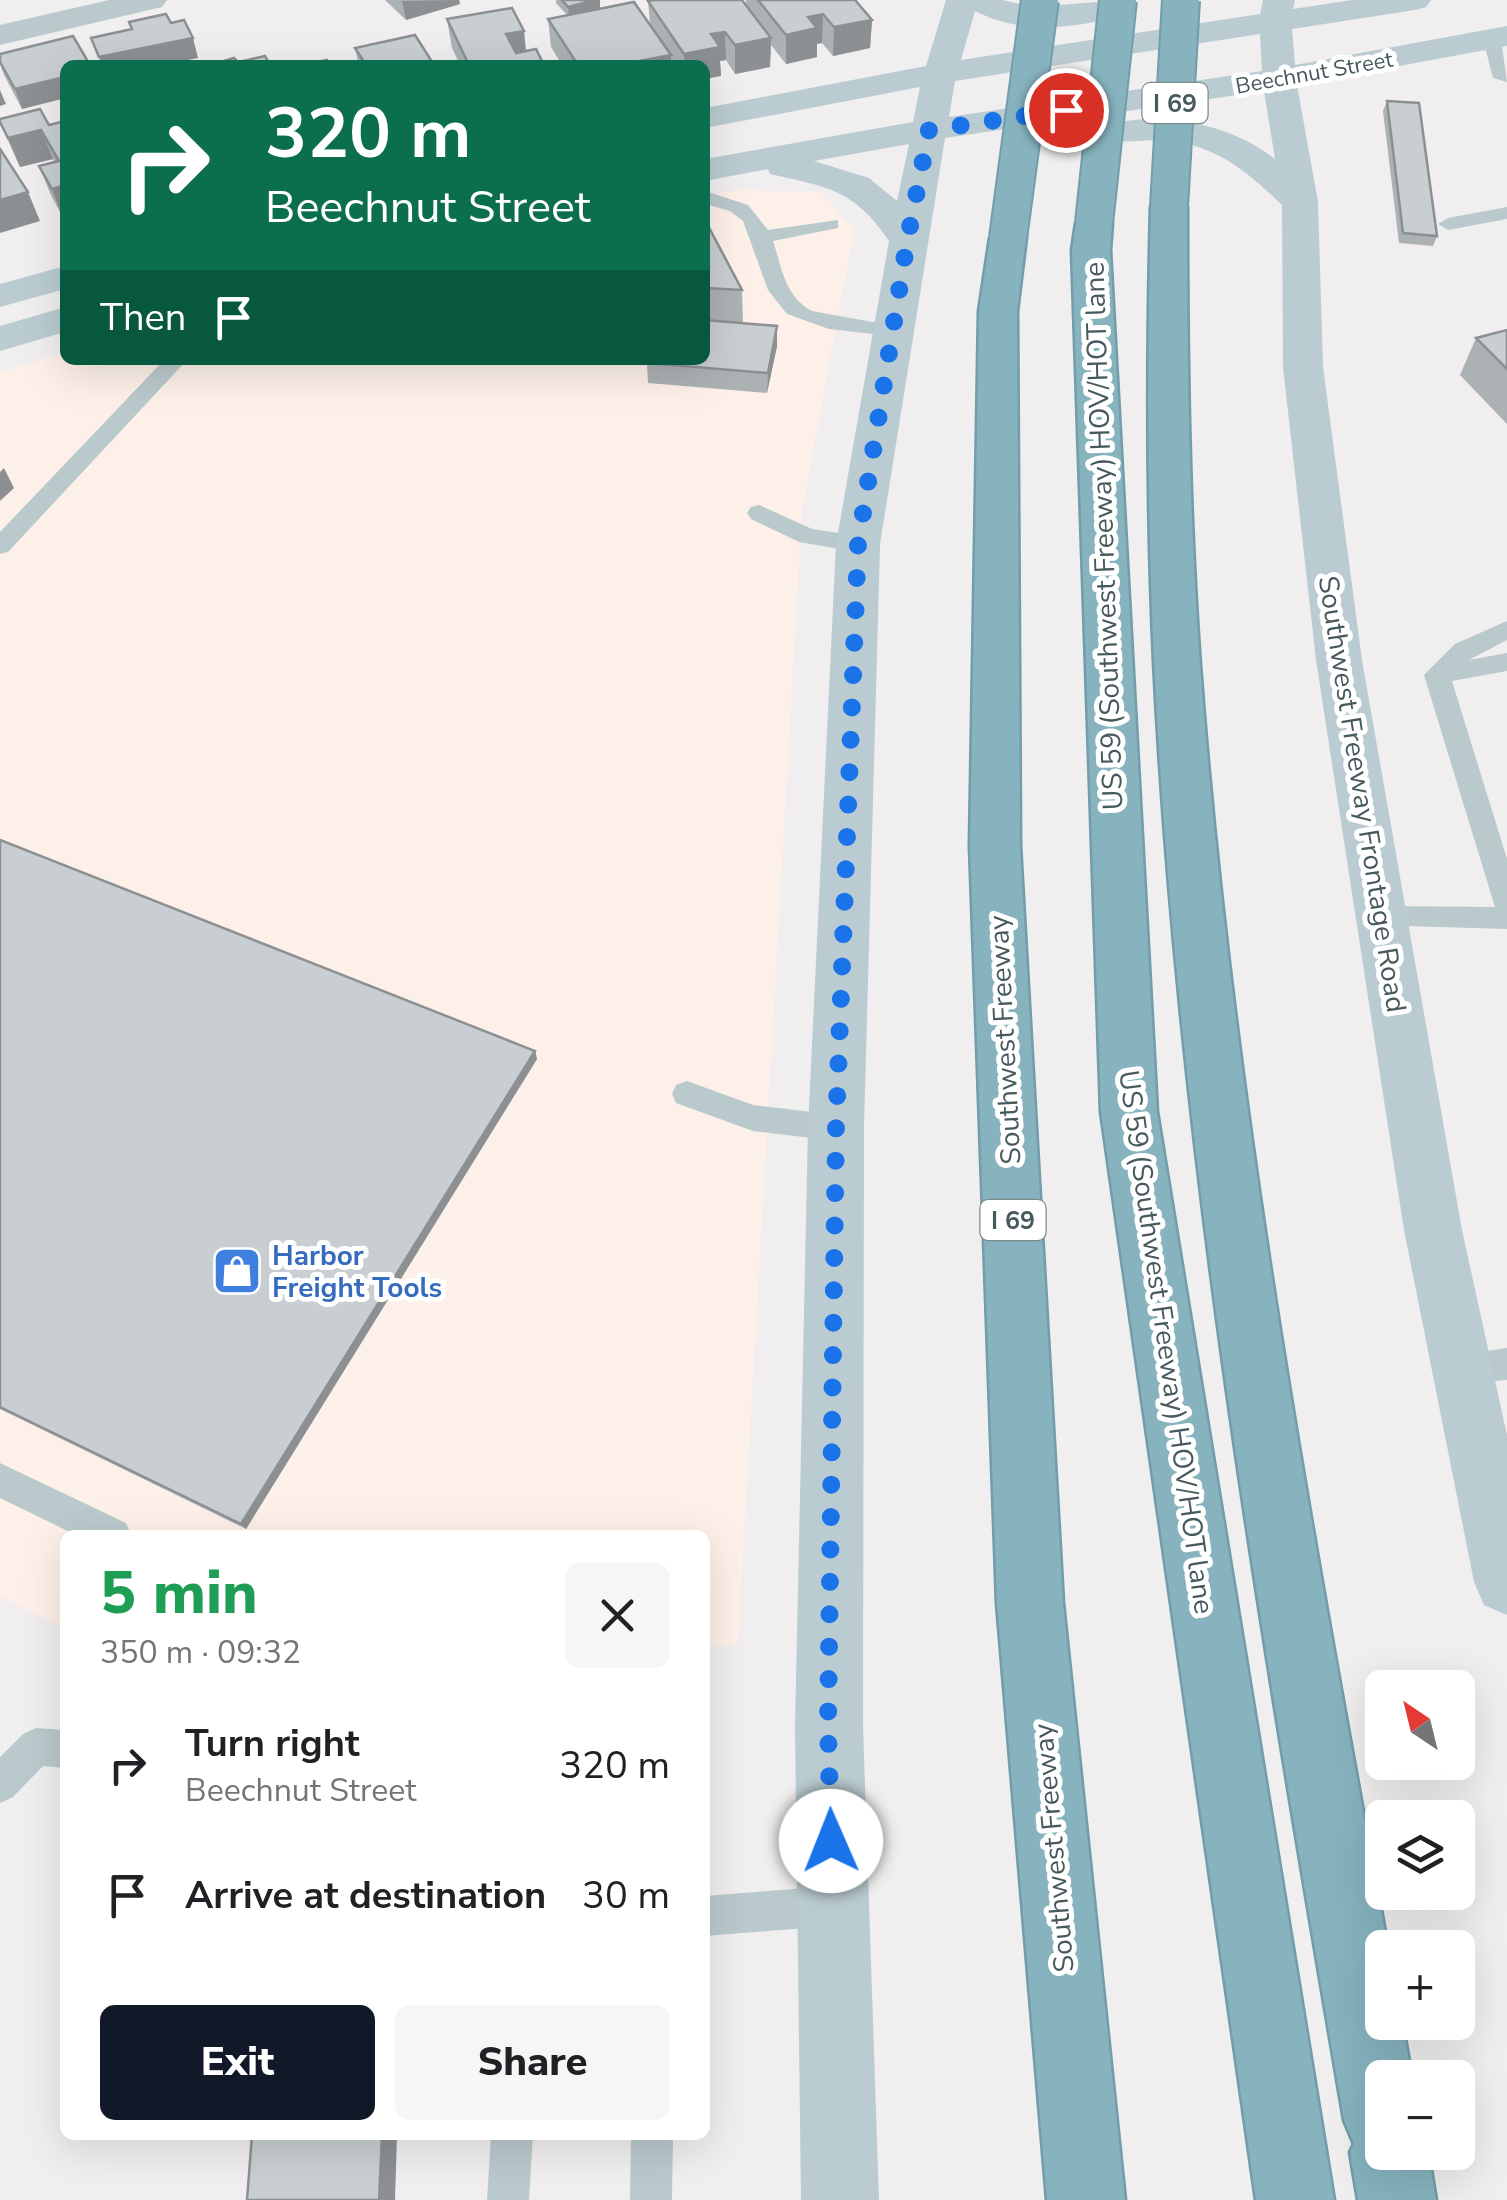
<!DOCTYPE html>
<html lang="en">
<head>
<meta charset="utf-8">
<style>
  :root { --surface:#fff; --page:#f6f6f6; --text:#202124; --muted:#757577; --accent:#111827 }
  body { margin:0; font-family:"Nunito Sans",sans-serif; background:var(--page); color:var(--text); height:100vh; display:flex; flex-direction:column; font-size:38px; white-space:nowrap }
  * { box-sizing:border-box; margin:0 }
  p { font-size:32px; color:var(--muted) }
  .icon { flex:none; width:55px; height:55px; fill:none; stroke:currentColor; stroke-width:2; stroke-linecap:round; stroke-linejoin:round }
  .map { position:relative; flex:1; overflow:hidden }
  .details { position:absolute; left:60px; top:1530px; width:650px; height:610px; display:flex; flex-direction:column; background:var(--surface); border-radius:15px; box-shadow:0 10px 40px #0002 }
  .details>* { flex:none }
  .top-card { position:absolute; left:60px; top:60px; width:650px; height:305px; border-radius:15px; box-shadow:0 10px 40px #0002; background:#0b6e4f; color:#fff; overflow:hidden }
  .needle { width:65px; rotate:325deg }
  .buttons { position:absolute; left:1365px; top:1670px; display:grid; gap:20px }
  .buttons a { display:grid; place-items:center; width:110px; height:110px; border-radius:15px; background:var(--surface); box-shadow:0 10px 40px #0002; font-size:50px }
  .pin { position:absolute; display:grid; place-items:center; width:85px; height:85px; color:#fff; margin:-42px; border:5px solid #fff; border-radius:50%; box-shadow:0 2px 10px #0007 }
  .me { position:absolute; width:110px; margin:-55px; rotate:359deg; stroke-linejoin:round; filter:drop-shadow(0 0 8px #0008) }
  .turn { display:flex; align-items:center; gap:35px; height:210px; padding:0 40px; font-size:45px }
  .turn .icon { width:130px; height:130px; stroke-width:2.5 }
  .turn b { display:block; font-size:70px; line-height:85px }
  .then { display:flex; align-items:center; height:95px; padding:0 40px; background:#0003; gap:20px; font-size:38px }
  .round { display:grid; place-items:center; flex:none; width:105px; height:105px; border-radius:15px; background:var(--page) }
  .headline { display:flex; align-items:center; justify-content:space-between; height:170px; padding:0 40px }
  h1 { font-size:60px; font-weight:800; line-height:75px; color:#1e9e55 }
  .primary-button { display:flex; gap:20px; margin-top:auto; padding:20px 40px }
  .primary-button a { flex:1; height:115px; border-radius:15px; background:var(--accent); color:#fff; font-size:40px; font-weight:800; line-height:115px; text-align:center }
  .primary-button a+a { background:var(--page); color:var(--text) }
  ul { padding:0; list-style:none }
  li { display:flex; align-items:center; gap:30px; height:130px; padding:0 40px }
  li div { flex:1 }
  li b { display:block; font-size:38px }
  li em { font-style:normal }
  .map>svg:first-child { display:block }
  .commercial { fill:#fcf0e8 }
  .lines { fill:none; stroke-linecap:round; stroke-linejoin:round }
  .highway-casing { stroke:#719eaa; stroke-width:5 }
  .lane { fill:#bac9cc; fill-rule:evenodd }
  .street { fill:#bac9cc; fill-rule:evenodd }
  .secondary { fill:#baccd1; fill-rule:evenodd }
  .highway { fill:#86b3be; fill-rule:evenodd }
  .highway-bridge-casing { stroke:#719eaa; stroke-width:40; stroke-linecap:butt }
  .highway-bridge { stroke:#86b3be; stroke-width:36 }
  .wall { fill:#acb1b4 }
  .shaded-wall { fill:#8c9092 }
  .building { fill:#c8ced1; stroke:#8c9092; stroke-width:2.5 }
  .route { stroke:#1a73e8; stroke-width:18; stroke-dasharray:0 32.4 }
  .labels { text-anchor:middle; stroke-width:10; stroke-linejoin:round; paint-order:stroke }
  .far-street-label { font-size:22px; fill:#46595c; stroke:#fff }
  .shield { fill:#fff; stroke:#7e8b8d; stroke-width:2.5 }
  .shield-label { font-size:25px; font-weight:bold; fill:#46595c }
  .street-label { font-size:28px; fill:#46595c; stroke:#fff }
  .shop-label { font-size:28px; font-weight:bold; fill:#366cbe; stroke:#fff; text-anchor:start }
</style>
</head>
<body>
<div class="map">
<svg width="1507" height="2200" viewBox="0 0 1507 2200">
  <rect width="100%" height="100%" fill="#f1eeef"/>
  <path class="commercial" d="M735 190 821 192 854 230 802 511 738 1646H705V1535H65V1629L0 1596V373L65 352V360H705V196Z"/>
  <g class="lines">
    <g class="highway-casing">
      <g id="highway">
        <path d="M1169 196 1182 199 1187 207C1187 360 1189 513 1200 665 1232 1096 1310 1523 1388 1948H1382V2022H1402L1412 2078H1382V2152H1428L1436 2200H1358L1350 2152 1354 2144 1344 2120C1262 1638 1178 1151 1154 662 1147 510 1147 359 1151 207L1156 199Z"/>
        <path d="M1094 212 1107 215 1112 223 1110 250 1157 1112 1334 2200H1256L1101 1112 1072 250 1076 223 1081 215Z"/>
        <path d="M1008 227 1021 230 1026 238 1017 311 1020 846 1063 1603 1125 2200H1047L997 1603 970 846 979 311 990 238 995 230Z"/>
      </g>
    </g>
    <g class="lane">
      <path d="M1492 34 1501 39 1507 82 1493 78 1483 39Z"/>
      <path d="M705 191 748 205 768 230 838 220V228L773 241C782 268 785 297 812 311L900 327 903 332 900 337 829 329 787 314 768 290 743 221 730 211 705 204Z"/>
      <path d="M1507 207V219L1448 230 1438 224 1448 218Z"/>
      <path d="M164 360H187L8 552 0 554V532Z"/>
      <path d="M759 505 812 529 858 536 870 544 858 552 799 542 751 519 747 513 751 507Z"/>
      <path d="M1507 621V640L1469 660 1507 653V671L1452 681 1507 859V929L1371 925 1367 917 1371 909 1381 906 1495 907 1424 675 1455 644Z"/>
      <path d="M687 1081 753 1105 836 1115 847 1119 851 1128 847 1137 836 1141 753 1131 676 1103 672 1094 676 1085Z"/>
      <path d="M1507 1348V1380L1463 1383 1451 1378 1446 1367 1451 1356Z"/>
      <path d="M0 1463 126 1523 131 1535H76L0 1498Z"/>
      <path d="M36 1728 65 1730V1768L43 1766 13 1797 0 1803V1757L23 1734Z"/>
      <path d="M832 1886 846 1892 852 1906 846 1920 832 1926 705 1936V1896Z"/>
      <path d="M491 2135H533L529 2200H487Z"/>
      <path d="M631 2135H673L672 2200H630Z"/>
    </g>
    <path class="street" d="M109 0H167L162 7 0 45V25Z"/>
    <g class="secondary">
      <path d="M946 0H1002L1035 7 1096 2 1107 5 1112 12 1107 19C1064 30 1015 32 975 11L961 60 1260 14 1263 0H1295L1293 9 1352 0H1431L1426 7 1415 10 1292 29 1295 65 1507 26V46L1297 85 1318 202 1323 367 1362 660 1462 1230 1507 1435V1615L1484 1605 1474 1582 1404 1230 1316 660 1283 367 1282 205C1245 169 1212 142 1158 140 1140 140 1121 144 1103 139L1098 132 1103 125C1159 111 1229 122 1275 159L1264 91 945 138 880 544 864 1128 863 1726 879 2200H801L795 1726 808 1128 836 544 889 241C854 189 827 187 770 174L768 169 705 181V159L913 122 920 87 705 128V108L926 66ZM1260 34 1262 71 949 117 955 81ZM909 144 897 201 869 178 814 161Z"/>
      <path d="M65 266V289L0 307V284Z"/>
      <path d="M65 307V332L0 351V326Z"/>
    </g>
    <use href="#highway" class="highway"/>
    <g class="highway-bridge-casing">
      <g id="highway-bridge">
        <path d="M1169 207 1181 0"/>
        <path d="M1094 223 1118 0"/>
        <path d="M1008 238 1040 0"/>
      </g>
    </g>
    <use href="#highway-bridge" class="highway-bridge"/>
  </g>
  <g class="wall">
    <path d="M385 0H459L460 4 406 20Z"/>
    <path d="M556 0H600V8L650 24 648 1 746 4V0H855L872 20 870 48 833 56 822 43 817 44V57L786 64 771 45 770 67 735 74 726 60 720 61 721 76 705 65H674L671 61V65H562L551 47 548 19 567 15 556 3Z"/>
    <path d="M447 19 526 51 544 65H460L452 48Z"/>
    <path d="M355 48 434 65H359Z"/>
    <path d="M0 54 65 65V98L22 109 4 75 0 64Z"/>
    <path d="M1387 101 1437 236 1433 246 1399 243 1383 111Z"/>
    <path d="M65 121V217L63 218 51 195 39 166 55 162 53 159 20 167 0 123 49 125Z"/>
    <path d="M705 220 742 290 743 323 777 346 767 393 648 383 647 363 705 360Z"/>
    <path d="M1507 330V424L1460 375 1476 338Z"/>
    <path d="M0 840 535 1051 537 1059 246 1529 0 1409Z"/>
  </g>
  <g class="shaded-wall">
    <path d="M459 0 460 4 406 20 402 1Z"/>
    <path d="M595 0H600V9L569 17 568 7Z"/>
    <path d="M823 14 822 43 817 44V57L786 64V35L808 17Z"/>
    <path d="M872 20 870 48 833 56 834 27Z"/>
    <path d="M524 31 527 60 510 63 506 34Z"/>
    <path d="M725 32 726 60 720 61 721 76 705 79V65H685L684 54 711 34Z"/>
    <path d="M193 38 198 58 163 65H102L99 57Z"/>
    <path d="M771 38 770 67 735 74V45Z"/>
    <path d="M671 55V65H618Z"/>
    <path d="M65 77V98L22 109 15 89Z"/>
    <path d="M0 90 6 104 0 106Z"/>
    <path d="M41 130 53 159 20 167 8 138Z"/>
    <path d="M65 185V217L63 218 52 189Z"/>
    <path d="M28 192 40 221 0 233V200Z"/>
    <path d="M777 326V346L767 393 768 373Z"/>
    <path d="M4 468 14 488 0 501V472Z"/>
    <path d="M535 1051 537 1059 246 1529 241 1524Z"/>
    <path d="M382 2135H397L395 2200H379Z"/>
  </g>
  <g class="building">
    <path d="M562 0H595L568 7Z"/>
    <path d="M654 0H742L771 38 735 45 725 32 711 34 720 47 684 54 648 1Z"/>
    <path d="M758 0H855L872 20 834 27 823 14 808 17 817 28 786 35Z"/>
    <path d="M634 2 671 55 618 65H578L548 19Z"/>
    <path d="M512 8 524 31 506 34 516 53 536 49 544 65H469L447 19Z"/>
    <path d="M166 14 171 23 184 20 193 38 99 57 91 38 132 29 129 22Z"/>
    <path d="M415 35 434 65H366L355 48Z"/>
    <path d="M73 36 90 65H65V77L15 89 0 62V54Z"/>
    <path d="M265 56 270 65H226Z"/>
    <path d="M234 58 238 62 226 65H211Z"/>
    <path d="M327 60 330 65H304Z"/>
    <path d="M1387 101 1419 103 1437 236 1403 233Z"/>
    <path d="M40 109 49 125 65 121V185L52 189 39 166 59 161 41 130 8 138 0 122V119Z"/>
    <path d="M0 149 28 192 0 200Z"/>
    <path d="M705 220 742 290 705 288Z"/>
    <path d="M705 320 777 326 768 373 647 363 648 360H705Z"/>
    <path d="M1507 330V369L1476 338Z"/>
    <path d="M0 840 535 1051 241 1524 0 1407Z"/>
    <path d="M252 2135H382L379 2200H247Z"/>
  </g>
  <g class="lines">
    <path class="route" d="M831 1841 828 1726 836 1128 858 544 907 242 929 130 1066 110"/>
  </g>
  <defs>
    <g id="shop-square" transform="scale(2.5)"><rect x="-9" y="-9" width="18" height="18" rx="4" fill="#3f7fe0" stroke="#fff"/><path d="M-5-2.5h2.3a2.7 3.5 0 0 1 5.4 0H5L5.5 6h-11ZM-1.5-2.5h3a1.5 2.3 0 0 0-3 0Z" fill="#fff"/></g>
  </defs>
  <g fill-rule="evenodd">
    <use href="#shop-square" x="237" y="1271"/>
  </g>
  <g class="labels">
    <g class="far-street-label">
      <text transform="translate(1314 72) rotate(-10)" y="8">Beechnut Street</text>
    </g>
    <g class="shield">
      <rect x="1142.5" y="83" width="65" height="40" rx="8"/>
      <rect x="980.5" y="1200" width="65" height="40" rx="8"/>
    </g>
    <g class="shield-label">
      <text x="1175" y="112">I 69</text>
      <text x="1013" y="1229">I 69</text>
    </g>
    <g class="street-label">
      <text transform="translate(1103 536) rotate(-92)" y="10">US 59 (Southwest Freeway) HOV/HOT lane</text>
      <text transform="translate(1363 794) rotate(81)" y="10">Southwest Freeway Frontage Road</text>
      <text transform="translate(1004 1040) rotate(-93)" y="10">Southwest Freeway</text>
      <text transform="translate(1167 1342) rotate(82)" y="10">US 59 (Southwest Freeway) HOV/HOT lane</text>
      <text transform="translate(1053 1848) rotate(-95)" y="10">Southwest Freeway</text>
    </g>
    <g class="shop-label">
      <text x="272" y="1265">Harbor<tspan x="272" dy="32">Freight Tools</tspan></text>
    </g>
  </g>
</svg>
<div class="buttons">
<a><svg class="needle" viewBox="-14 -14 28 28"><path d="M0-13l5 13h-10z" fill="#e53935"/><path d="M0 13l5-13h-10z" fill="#757577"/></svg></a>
<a><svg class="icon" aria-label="layers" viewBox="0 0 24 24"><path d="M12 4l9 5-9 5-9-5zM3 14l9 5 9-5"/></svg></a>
<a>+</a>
<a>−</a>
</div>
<div class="pin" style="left:1066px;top:110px;background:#d93025"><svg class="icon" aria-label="arrive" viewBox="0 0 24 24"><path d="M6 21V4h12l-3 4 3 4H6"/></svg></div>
<svg class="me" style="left:831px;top:1841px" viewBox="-20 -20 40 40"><circle r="19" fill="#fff"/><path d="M0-13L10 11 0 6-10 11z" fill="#1a73e8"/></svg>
<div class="top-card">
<div class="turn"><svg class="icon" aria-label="right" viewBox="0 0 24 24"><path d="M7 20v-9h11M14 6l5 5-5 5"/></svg><div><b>320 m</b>Beechnut Street</div></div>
<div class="then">Then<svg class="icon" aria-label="arrive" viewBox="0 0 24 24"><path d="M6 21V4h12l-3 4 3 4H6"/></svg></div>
</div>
<section class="details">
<div class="headline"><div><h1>5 min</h1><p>350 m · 09:32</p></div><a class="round"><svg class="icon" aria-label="close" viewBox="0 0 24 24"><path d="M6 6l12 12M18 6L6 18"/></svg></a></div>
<ul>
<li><svg class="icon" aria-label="right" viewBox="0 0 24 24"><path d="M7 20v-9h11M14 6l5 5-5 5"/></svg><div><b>Turn right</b><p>Beechnut Street</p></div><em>320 m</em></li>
<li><svg class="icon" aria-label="arrive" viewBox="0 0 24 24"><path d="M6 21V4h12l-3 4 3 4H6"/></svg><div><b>Arrive at destination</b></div><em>30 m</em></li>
</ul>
<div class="primary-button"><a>Exit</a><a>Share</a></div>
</section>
</div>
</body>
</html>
